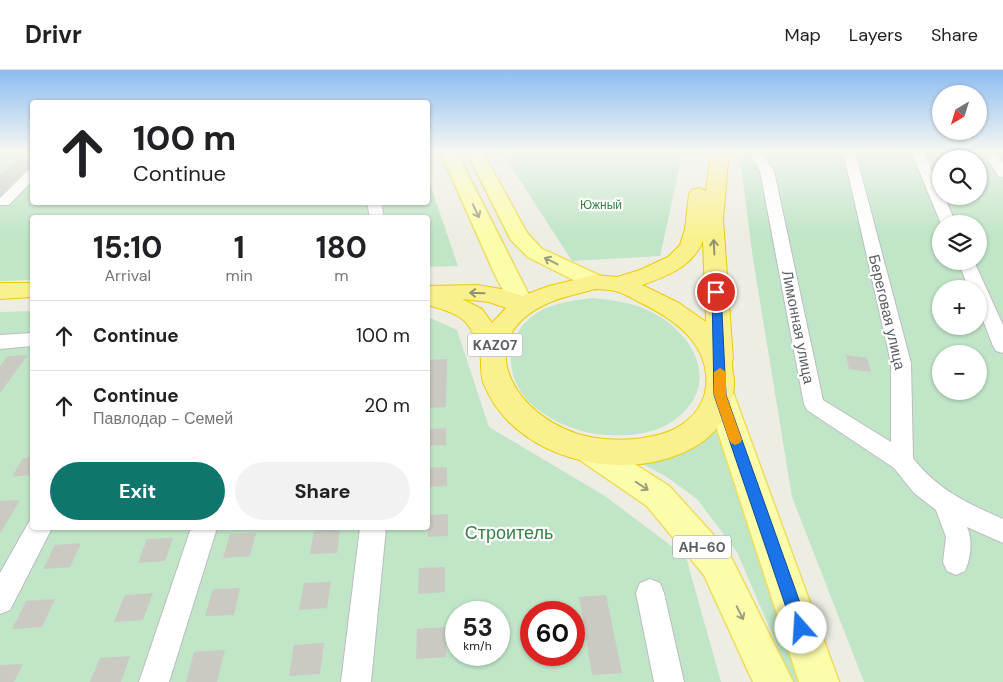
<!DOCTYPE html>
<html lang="en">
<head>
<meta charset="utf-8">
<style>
  :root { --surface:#fff; --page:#f2f2f2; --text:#202124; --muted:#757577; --line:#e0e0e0; --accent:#0f766e }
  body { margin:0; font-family:"DM Sans",sans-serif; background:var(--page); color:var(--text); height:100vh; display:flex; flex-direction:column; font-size:19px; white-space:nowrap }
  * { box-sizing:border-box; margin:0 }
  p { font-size:16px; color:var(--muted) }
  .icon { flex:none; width:28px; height:28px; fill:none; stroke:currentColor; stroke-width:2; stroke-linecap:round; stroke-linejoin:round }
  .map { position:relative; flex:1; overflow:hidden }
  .sheet { position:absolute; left:30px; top:145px; width:400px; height:315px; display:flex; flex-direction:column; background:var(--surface); border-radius:5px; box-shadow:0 1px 4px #0004 }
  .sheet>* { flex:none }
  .hud { position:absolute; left:30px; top:30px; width:400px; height:105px; border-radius:5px; box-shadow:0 1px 4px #0004; background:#fff; color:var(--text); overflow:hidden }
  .needle { width:32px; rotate:218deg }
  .fabs { position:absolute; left:932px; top:15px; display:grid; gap:10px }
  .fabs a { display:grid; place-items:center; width:55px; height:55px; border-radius:50%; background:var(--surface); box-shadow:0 1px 4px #0004; font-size:25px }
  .speed { position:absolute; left:445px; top:531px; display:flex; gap:10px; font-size:25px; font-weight:700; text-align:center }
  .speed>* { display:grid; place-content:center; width:65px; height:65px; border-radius:50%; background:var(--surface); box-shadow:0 1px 4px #0004; line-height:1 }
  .speed small { font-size:12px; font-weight:400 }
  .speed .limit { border:8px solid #d22; background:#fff; color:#111 }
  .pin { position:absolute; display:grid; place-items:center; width:42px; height:42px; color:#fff; margin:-21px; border:2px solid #fff; border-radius:50%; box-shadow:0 1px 5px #0007 }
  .me { position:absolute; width:55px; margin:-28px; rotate:341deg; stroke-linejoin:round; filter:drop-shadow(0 0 4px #0008) }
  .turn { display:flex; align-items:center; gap:18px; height:105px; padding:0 20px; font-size:22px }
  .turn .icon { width:65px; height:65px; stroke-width:2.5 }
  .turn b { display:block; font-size:35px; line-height:42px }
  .eta { display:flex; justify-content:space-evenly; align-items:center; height:85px; text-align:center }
  .eta b { font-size:30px; font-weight:700; line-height:35px }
  .action { display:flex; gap:10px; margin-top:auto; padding:10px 20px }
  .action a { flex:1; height:58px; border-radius:30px; background:var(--accent); color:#fff; font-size:20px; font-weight:700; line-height:58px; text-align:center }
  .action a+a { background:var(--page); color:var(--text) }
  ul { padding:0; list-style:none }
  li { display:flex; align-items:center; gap:15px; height:70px; padding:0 20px; border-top:1px solid var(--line) }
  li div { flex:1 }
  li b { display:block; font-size:19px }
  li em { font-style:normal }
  header { display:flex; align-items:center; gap:30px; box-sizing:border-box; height:70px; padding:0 25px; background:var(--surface); border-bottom:1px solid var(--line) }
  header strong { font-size:24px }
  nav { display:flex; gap:28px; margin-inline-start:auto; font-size:18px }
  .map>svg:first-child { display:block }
  .green { fill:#c0e5c7; fill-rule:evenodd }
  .building { fill:#cacac3 }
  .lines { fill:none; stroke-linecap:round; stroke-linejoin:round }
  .minor-casing { stroke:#bbbcc2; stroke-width:2 }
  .major-casing { stroke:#eddd5d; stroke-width:3 }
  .highway-casing { stroke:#ebca06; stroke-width:2 }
  .minor { fill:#fff; fill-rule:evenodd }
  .major { fill:#fcfdaa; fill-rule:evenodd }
  .highway { fill:#faf18e; fill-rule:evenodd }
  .oneway { stroke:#9b9e80 }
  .oneway2 { stroke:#939173 }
  .route { fill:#1a73e8; stroke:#114b97 }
  .slow { fill:#f59e0b }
  .labels { text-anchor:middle; stroke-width:4.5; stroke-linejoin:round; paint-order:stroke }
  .far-park-label { font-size:12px; fill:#368046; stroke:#fff }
  .shield { fill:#fff; stroke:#8c8e92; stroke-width:1 }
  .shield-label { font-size:14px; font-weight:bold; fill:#5b5e64 }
  .street-label { font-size:15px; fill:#5b5e64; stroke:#fff }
  .near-park-label { font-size:18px; fill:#368046; stroke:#fff }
</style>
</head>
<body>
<header>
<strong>Drivr</strong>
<nav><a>Map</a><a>Layers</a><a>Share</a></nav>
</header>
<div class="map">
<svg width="1003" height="612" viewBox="0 0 1003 612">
  <rect width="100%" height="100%" fill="#eeede3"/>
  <g class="green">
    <path d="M0 81H32V132H428V108L458 196 428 197V148H32V210L0 211Z"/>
    <path d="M501 81H683L660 186 572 191Z"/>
    <path d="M739 81H1003V612H864L792 427 753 189ZM941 89H979V126H941ZM941 154H979V191H941ZM941 219H979V256H941ZM941 284H979V321H941Z"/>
    <path d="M593 228C611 230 628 232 645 239 691 258 724 312 676 349 654 366 622 367 596 364 572 360 546 349 529 332 500 301 506 256 546 238 561 232 577 230 593 228Z"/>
    <path d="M32 241V458H428V247L457 260 489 357 605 426 686 487 721 612H0V242ZM456 542H499V585H456ZM531 542H574V585H531Z"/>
    <path d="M714 354 807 612H790L776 573 737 482 697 429 667 407 630 387Z"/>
  </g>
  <g class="building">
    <path d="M20 88H32V98L26 100 0 125V103H3Z"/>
    <path d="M28 285 18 298 0 323V296L8 286Z"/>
    <path d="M846 285 867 288 871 302 849 299Z"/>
    <path d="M447 289 446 337 428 338V290Z"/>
    <path d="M446 358V375L428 376V359Z"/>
    <path d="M32 387V405L12 407 23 388Z"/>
    <path d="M447 397V416L428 417V398Z"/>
    <path d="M20 430 0 464V431Z"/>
    <path d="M448 444V466L428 467V445Z"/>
    <path d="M340 459 337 483 310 484 314 461Z"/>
    <path d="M256 463 250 486 223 488 230 464Z"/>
    <path d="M173 468 165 491 138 493 147 469Z"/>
    <path d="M81 473 70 497 43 499 55 475Z"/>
    <path d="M445 497V522L418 524 419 498Z"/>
    <path d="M331 512 327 538 299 540 304 513Z"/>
    <path d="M240 518 234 545 205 546 213 519Z"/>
    <path d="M153 523 143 550 114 552 125 525Z"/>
    <path d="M606 525 622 603 592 605 579 527Z"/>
    <path d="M55 529 42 557 12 559 26 531Z"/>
    <path d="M446 557V587L416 589 417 559Z"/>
    <path d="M324 573 320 604 289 606 294 575Z"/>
    <path d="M225 580 217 612H186L194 582Z"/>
    <path d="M130 586 121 612H90L100 588Z"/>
    <path d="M23 594 14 612H0V595Z"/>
  </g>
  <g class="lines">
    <g class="minor-casing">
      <g id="minor">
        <path d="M748 81H760L774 101 823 330 891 372V293L843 81H855L911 293 913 388C936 419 969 434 1003 449V473L967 457C973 471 971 487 965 501L956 505 947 501 943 492 946 467 936 440 914 423 894 398 807 340 804 334 760 101Z"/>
        <path d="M911 81H923L941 120V126H944L956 154H941Z"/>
        <path d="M983 81H995L1003 93V107L998 106Z"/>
        <path d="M32 100V111L9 135H0V128L27 101Z"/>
        <path d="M367 132H381L384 148H370Z"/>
        <path d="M958 191H974L1003 255V283L996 281 993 276 979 240V219H969Z"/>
        <path d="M32 263V276L0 279V265Z"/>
        <path d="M32 449V458H52L10 540 0 544V503L30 450Z"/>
        <path d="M191 458H217L169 612H139Z"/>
        <path d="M360 458H386L371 612H341Z"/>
        <path d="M650 509 660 513 664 523 684 612H654L636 523 640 513Z"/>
      </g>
    </g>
    <g class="major-casing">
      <g id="major">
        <path d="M440 81H456L535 237 531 242 523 245 515 242 495 205Z"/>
        <path d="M466 81H482L527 163 542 179 603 207 606 212 603 217 595 219 587 217 528 187 511 170Z"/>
        <path d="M720 315 730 318 734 325 839 612H799L706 325 710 318Z"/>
        <path d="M587 367 597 370 669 416 728 481 793 612H753L704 505 647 436 577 388 572 379 577 370Z"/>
      </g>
    </g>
    <g class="highway-casing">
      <g id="highway">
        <path d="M711 81H729L723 149 733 289C730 295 734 304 734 311 735 327 727 344 718 357 701 379 668 391 641 394 579 401 507 374 483 312 480 302 482 292 480 283 478 274 473 262 468 255 459 243 441 239 428 235V216L477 215 501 219 522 226 549 216 595 205 617 207 640 200 668 187 680 175 685 159 689 124 692 120 699 118 706 121ZM703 171 706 252 679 233 642 215C666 207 692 197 703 171ZM595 219C602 220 611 219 618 222 626 224 634 230 641 233 676 250 710 275 706 317 704 335 692 349 676 358 664 365 648 367 636 369 612 371 586 369 565 359 510 335 475 269 544 235 560 227 578 224 595 219ZM462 229 489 232 506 238 492 253 482 239Z"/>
        <path d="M0 213H32V227L0 229Z"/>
      </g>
    </g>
    <use href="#minor" class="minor"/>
    <use href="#major" class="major"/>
    <use href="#highway" class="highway"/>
  </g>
  <defs><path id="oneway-shaft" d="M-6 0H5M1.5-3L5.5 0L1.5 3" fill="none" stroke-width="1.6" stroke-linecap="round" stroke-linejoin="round" transform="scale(1.25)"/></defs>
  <g class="oneway">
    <use href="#oneway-shaft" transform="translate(476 141) rotate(65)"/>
    <use href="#oneway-shaft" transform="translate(551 191) rotate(-153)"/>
    <use href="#oneway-shaft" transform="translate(642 416) rotate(34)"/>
    <use href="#oneway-shaft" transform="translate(740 543) rotate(64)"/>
  </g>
  <g class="oneway2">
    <use href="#oneway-shaft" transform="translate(714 177) rotate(-93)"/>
    <use href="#oneway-shaft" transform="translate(477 223) rotate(-178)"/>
  </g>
  <linearGradient id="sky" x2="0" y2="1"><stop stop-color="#8dbcf0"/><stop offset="0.49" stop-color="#f7f7f2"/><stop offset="1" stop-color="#f7f7f2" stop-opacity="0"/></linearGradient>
  <rect width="1003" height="166" fill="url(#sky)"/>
  <path class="route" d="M716 219 721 222 726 325 809 558 806 564 801 566 795 564 793 558 714 325 712 222Z"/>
  <path class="slow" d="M720 298 726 302V325L742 370 740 373 735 375 731 373 729 370 714 325V302Z"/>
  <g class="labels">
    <g class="far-park-label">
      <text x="601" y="139">Южный</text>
    </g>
    <g class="shield">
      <rect x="467.5" y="263.5" width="55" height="23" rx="4"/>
      <rect x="673" y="465.5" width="58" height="23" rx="4"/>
    </g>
    <g class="shield-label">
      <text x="495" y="280">KAZ07</text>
      <text x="702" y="482">АН-60</text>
    </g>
    <g class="street-label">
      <text transform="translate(887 242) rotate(77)" y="5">Береговая улица</text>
      <text transform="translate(798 257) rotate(79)" y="5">Лимонная улица</text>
    </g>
    <g class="near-park-label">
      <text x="509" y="469">Строитель</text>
    </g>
  </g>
</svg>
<div class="fabs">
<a><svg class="needle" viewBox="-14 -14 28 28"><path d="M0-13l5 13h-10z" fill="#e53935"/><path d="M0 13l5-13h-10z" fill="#757577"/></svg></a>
<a><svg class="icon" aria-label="search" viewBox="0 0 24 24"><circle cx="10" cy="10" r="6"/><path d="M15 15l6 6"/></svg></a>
<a><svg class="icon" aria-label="layers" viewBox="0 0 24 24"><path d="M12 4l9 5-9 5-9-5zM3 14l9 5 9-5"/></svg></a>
<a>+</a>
<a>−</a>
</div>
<div class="speed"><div>53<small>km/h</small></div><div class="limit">60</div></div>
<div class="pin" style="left:716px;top:222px;background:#d93025"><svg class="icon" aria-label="arrive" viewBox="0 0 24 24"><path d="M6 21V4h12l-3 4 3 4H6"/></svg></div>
<svg class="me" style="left:801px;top:558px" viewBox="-20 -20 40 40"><circle r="19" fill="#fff"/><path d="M0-13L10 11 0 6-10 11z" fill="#1a73e8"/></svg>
<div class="hud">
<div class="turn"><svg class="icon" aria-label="ahead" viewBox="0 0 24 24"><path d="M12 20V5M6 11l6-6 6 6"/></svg><div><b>100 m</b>Continue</div></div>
</div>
<section class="sheet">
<div class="eta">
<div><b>15:10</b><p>Arrival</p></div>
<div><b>1</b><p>min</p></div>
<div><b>180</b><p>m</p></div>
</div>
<ul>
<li><svg class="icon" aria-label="ahead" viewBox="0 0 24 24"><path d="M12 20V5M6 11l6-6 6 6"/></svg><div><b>Continue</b></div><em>100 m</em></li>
<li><svg class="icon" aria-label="ahead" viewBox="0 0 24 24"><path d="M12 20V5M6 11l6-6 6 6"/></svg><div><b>Continue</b><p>Павлодар - Семей</p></div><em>20 m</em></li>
</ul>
<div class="action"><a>Exit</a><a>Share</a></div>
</section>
</div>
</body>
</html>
